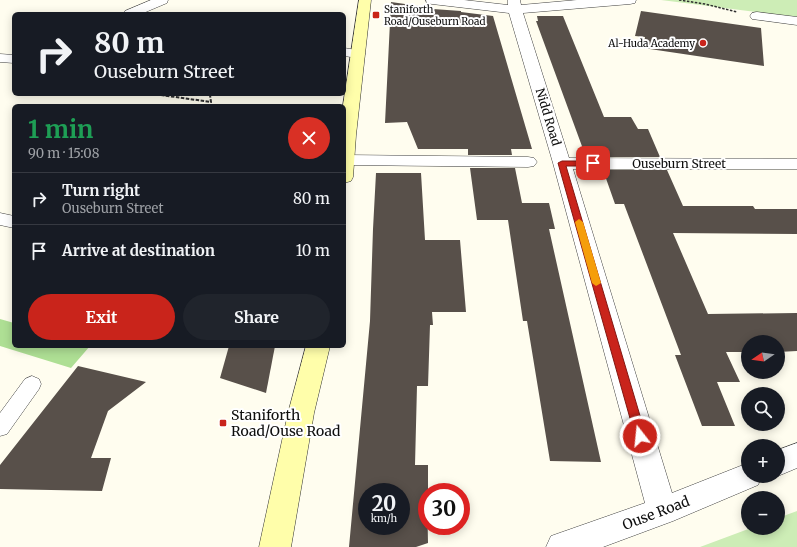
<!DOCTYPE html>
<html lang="en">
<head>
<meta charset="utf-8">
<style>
  :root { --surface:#171b24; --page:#20242c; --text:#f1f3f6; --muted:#9ea1a6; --line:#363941; --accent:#c9241b }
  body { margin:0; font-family:Merriweather,serif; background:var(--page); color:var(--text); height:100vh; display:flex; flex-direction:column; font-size:15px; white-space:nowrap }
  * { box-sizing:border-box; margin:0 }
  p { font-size:13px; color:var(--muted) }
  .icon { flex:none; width:22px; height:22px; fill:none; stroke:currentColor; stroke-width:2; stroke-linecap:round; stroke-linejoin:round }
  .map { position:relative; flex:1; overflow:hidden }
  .drawer { position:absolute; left:12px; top:104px; width:334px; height:244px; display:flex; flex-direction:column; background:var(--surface); border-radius:6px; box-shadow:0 2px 10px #0003 }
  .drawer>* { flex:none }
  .banner { position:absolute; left:12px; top:12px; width:334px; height:84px; border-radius:6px; box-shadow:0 2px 10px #0003; background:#171b24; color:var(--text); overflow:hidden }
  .needle { width:26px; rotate:257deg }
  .tools { position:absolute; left:741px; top:335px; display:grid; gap:8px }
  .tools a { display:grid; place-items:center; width:44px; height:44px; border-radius:50%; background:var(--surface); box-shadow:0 2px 10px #0003; font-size:20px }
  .speed { position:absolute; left:358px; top:483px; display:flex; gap:8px; font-size:20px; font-weight:700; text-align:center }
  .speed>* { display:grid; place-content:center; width:52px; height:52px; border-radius:50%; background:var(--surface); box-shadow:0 2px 10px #0003; line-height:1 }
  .speed small { font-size:10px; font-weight:400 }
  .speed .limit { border:6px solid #d22; background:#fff; color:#111 }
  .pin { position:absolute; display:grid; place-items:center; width:34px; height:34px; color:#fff; margin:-17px; border-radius:8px; box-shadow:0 2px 6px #0006 }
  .me { position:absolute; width:44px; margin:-22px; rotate:344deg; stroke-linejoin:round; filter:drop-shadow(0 0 3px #0008) }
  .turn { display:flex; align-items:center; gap:14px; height:84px; padding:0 16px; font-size:18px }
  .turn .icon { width:52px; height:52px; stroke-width:2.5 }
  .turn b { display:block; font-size:28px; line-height:34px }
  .round { display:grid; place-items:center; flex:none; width:42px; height:42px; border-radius:21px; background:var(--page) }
  .headline { display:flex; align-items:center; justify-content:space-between; height:68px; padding:0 16px }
  h1 { font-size:24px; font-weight:700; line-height:30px; color:#1e9e55 }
  .action { display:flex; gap:8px; margin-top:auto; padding:8px 16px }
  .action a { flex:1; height:46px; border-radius:24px; background:var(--accent); color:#fff; font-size:16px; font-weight:700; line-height:46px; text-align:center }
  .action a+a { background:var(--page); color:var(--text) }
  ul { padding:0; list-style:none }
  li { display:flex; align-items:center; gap:12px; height:52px; padding:0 16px; border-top:1px solid var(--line) }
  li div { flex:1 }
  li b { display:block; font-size:15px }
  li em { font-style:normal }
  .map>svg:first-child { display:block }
  .green { fill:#cdedb6 }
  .forest { fill:#aedf94 }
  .building { fill:#58504a; fill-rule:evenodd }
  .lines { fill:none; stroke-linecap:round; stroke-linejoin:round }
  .lane-casing { stroke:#414141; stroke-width:1 }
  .street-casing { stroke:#414141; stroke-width:1 }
  .secondary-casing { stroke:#303030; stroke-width:1 }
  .path-far1 { stroke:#303030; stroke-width:1.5; stroke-dasharray:2.5 1.5; stroke-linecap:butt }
  .path { stroke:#303030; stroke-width:2; stroke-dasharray:3.5 1.5; stroke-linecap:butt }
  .lane { fill:#fff; fill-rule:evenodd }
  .street { fill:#fff; fill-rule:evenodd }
  .secondary { fill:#fffeaa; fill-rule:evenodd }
  .route { fill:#c9241b; stroke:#831712 }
  .slow { fill:#f59e0b }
  .poi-dot { fill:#c9241b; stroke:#fff; stroke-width:1.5 }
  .labels { text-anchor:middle; stroke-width:4; stroke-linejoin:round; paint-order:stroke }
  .far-poi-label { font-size:10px; fill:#0e0e0e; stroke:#fff; text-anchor:start }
  .street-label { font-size:12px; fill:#0e0e0e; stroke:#fff }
  .near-poi-label { font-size:14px; fill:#0e0e0e; stroke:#fff; text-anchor:start }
  .near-street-label { font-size:14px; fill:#0e0e0e; stroke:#fff }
</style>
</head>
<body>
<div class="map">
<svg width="797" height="547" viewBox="0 0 797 547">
  <rect width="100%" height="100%" fill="#fffdef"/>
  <g class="green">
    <path d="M661 0H797V17Z"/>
    <path d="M797 511V547H700L751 528H778V518Z"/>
  </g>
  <path class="forest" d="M0 319 14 323V346H90L71 368 0 346Z"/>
  <g class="building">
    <path d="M391 2 419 6V8L461 11V12L493 16 532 149H511L512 155H468V149H418L407 122 385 123Z"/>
    <path d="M641 11 761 28 764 66 643 48 645 37 635 36Z"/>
    <path d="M537 16H563L604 117H631L638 129H648L660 157H598L596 149H583L536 21H538Z"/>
    <path d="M470 168H515L522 203H549L555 229H549L601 462 550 461 527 321H523L508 220H477Z"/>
    <path d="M603 170H667L683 206H753L755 209H797V234L673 233 708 314 797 313V351L778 352V342H748V352H726L740 382H717L735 426H702L675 355H681L624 204H615Z"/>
    <path d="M376 173H421L425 240H460L466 312H432L433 325H430L428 386H417L415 465H428V492H427L428 543 416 547H349L370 321 373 229ZM367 492H401V526H367Z"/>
    <path d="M229 346H275L266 393 220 378Z"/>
    <path d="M78 366 146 382 108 411 91 458H111L102 491 0 489V465Z"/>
  </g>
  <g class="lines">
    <g class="lane-casing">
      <path id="lane" d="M32 376 39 379 41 384 39 389 7 434 0 436V413L25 379Z"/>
    </g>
    <g class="street-casing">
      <g id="street">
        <path d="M151 0H168L167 3 141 14H123L125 11Z"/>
        <path d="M426 0H464L508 5V0H520L521 5 577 0H636L635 3 630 4 523 13 569 158 797 159V169H573L672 493 748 463V476H762L758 485 673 521 603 547H546L551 536 645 503 553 163 509 13 432 4 427 3Z"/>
        <path d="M757 12 797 17V25L752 19 750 16 752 13Z"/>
        <path d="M344 48 363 51 365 54 363 57 358 58 344 56Z"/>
        <path d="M0 54 14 55V63L0 62Z"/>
        <path d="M344 155 528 157 534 158 537 162 534 166 528 167 346 165H344Z"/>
        <path d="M0 213 14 216V228L0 225Z"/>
        <path d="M797 443V468L778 476V450Z"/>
      </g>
    </g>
    <g class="secondary-casing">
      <g id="secondary">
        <path d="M359 0H371L356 135 353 177 351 181 344 183V106H343Z"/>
        <path d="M306 346H330L314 413 291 547H259L288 413Z"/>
      </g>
    </g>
    <g class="path-far1">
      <path d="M679 0 705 4 737 12"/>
      <path d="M157 94 168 96"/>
      <path d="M210 94V96"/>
    </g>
    <path class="path" d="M161 95 211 102 210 95"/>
    <use href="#lane" class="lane"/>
    <use href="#street" class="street"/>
    <use href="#secondary" class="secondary"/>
  </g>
  <path class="route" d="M562 161H593L597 163 593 166H566L646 436 645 439 640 441 636 439 635 436 558 163Z"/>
  <path class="slow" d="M579 219 583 222 601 283 596 286 592 283 575 222Z"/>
  <g class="poi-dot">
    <rect x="372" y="11" width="8" height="8" rx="2"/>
    <circle cx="703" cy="43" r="4"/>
    <rect x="219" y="419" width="8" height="8" rx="2"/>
  </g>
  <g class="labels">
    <g class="far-poi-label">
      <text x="384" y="13">Staniforth<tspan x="384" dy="12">Road/Ouseburn Road</tspan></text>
      <text x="695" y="47" text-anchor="end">Al-Huda Academy</text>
    </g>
    <g class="street-label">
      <text transform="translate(548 117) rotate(73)" y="4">Nidd Road</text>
      <text x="679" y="168">Ouseburn Street</text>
    </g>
    <g class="near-poi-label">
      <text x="231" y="420">Staniforth<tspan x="231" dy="16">Road/Ouse Road</tspan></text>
    </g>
    <g class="near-street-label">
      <text transform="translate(656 513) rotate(-21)" y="5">Ouse Road</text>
    </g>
  </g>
</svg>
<div class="tools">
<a><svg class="needle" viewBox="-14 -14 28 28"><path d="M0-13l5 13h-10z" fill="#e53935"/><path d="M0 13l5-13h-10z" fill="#9ea1a6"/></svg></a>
<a><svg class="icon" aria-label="search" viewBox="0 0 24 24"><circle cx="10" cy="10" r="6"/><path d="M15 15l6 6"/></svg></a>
<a>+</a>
<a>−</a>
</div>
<div class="speed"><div>20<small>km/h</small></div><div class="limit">30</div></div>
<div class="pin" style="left:593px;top:163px;background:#d93025"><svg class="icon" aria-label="arrive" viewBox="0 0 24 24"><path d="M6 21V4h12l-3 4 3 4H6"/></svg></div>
<svg class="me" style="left:640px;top:436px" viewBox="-20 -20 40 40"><circle r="17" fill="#c9241b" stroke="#fff" stroke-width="3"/><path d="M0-11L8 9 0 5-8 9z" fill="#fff"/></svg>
<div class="banner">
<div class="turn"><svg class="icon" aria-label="right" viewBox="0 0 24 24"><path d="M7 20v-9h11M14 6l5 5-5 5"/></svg><div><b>80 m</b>Ouseburn Street</div></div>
</div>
<section class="drawer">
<div class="headline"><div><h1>1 min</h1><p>90 m · 15:08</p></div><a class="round" style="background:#d93025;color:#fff"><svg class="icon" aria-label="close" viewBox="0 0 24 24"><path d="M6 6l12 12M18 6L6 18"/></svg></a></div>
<ul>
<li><svg class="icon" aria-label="right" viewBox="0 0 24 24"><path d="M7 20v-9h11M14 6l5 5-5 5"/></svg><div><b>Turn right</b><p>Ouseburn Street</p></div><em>80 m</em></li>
<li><svg class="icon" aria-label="arrive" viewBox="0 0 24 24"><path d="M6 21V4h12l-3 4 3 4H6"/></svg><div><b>Arrive at destination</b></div><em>10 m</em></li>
</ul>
<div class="action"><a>Exit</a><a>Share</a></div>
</section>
</div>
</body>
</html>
